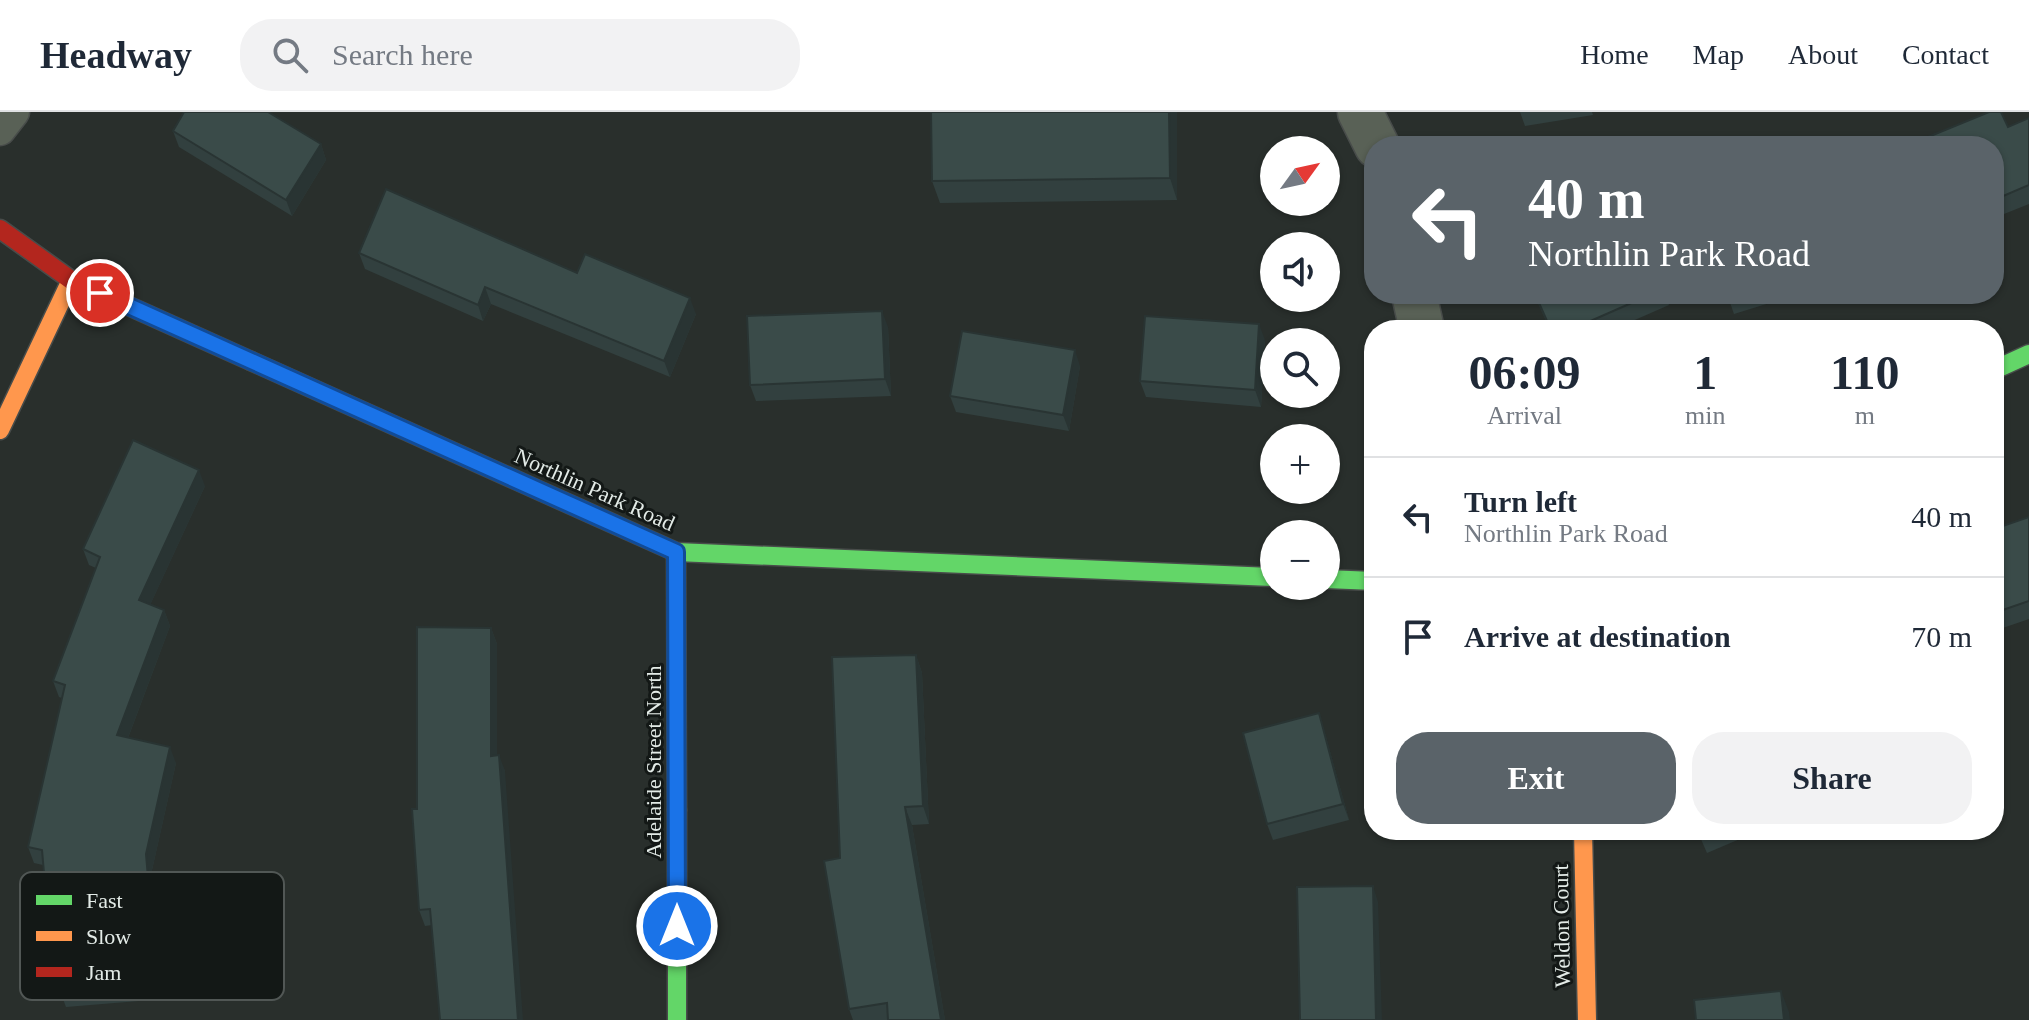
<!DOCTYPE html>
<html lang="en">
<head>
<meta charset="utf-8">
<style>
  :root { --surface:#fff; --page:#f2f2f3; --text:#1f2937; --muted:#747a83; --line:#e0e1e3; --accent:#5a6369 }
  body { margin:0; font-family:Georgia,serif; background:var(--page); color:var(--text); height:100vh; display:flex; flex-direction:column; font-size:30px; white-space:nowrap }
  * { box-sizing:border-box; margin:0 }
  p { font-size:26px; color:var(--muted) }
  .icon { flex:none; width:44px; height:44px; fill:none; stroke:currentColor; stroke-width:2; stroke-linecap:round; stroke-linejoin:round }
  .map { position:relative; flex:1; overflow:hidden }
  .sheet { position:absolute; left:1364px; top:208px; width:640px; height:520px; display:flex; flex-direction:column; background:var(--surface); border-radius:32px; box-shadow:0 2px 6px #0004 }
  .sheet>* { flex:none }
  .banner { position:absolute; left:1364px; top:24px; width:640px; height:168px; border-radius:32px; box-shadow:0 2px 6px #0004; background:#5a6369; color:#fff; overflow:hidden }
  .needle { width:52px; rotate:57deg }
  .buttons { position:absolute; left:1260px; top:24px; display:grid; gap:16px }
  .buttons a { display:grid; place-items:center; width:80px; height:80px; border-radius:50%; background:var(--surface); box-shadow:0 2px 6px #0004; font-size:40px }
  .pin { position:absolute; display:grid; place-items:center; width:68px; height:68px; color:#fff; margin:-34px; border:4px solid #fff; border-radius:50%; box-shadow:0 2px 8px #0007 }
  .me { position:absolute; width:88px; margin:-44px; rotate:0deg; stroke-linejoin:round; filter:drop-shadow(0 0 6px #0008) }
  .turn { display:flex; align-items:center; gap:28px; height:168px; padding:0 32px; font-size:36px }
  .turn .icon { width:104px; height:104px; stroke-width:2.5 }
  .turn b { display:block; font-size:56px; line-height:68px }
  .eta { display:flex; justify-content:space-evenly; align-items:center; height:136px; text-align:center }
  .eta b { font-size:48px; font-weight:800; line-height:56px }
  .cta { display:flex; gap:16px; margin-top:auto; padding:16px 32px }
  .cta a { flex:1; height:92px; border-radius:32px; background:var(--accent); color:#fff; font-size:32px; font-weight:800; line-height:92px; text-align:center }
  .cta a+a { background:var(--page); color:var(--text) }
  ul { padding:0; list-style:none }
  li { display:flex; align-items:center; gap:24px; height:120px; padding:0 32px; border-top:2px solid var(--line) }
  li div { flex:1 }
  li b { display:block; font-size:30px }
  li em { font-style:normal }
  header { display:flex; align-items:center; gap:48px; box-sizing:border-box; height:112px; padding:0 40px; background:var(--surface); border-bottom:2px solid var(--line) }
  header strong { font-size:38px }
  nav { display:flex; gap:44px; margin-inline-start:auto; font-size:28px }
  .search { width:560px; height:72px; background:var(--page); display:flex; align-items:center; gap:20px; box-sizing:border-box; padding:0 28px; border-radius:32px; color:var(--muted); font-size:30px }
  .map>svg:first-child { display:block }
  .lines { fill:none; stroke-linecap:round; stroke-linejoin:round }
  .lane-casing { stroke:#484c4a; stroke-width:33 }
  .street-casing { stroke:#484c4a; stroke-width:47 }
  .fast-casing { stroke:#484c4a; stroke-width:21 }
  .slow-casing { stroke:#484c4a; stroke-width:21 }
  .jam-casing { stroke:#484c4a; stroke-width:21 }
  .lane { stroke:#596156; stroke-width:30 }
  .street { stroke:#596156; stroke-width:44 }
  .fast { stroke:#63d668; stroke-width:18 }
  .slow { stroke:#ff974d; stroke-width:18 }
  .jam { stroke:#b3261e; stroke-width:18 }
  .wall { fill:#32403f }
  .shaded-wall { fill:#293433 }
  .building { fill:#3a4b49; stroke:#293433; stroke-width:2 }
  .route-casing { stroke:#114b97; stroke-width:20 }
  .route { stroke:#1a73e8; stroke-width:14 }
  .labels { text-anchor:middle; stroke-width:6; stroke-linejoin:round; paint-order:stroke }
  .street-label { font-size:22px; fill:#e3ebe7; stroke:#131816 }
  .key { fill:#131816; stroke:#515755; stroke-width:2 }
  .key-label { font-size:22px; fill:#e3ebe7 }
</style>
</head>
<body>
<header>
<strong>Headway</strong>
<div class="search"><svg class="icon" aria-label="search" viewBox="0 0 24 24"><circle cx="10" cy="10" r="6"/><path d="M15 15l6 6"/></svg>Search here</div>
<nav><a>Home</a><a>Map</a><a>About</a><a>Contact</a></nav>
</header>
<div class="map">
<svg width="2029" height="908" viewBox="0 0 2029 908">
  <rect width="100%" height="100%" fill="#292f2c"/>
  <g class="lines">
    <g class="lane-casing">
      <path id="lane" d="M0 18 14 0"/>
    </g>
    <g class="street-casing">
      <g id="street">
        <path d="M1360 0 1377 34"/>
        <path d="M1414 182 1422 218"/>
      </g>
    </g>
    <g class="fast-casing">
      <g id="fast">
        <path d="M251 249 676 440 1274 465"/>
        <path d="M1994 258 2029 242"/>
        <path d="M1326 467 1374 469"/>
        <path d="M677 698V908"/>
      </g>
    </g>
    <g class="slow-casing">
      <g id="slow">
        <path d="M0 318 71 168"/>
        <path d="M676 440 677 698"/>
        <path d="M1583 718 1587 908"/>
      </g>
    </g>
    <g class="jam-casing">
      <path id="jam" d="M0 117 71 168 251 249"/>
    </g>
    <use href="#lane" class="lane"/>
    <use href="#street" class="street"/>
    <use href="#fast" class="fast"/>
    <use href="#slow" class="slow"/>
    <use href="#jam" class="jam"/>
  </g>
  <g class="wall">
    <path d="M1177 0V88L940 91 932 69Z"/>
    <path d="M1520 0H1592L1593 3 1525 14Z"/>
    <path d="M2029 6V92L1994 106V34L2008 15Z"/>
    <path d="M173 19 321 32 326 48 292 104 179 35Z"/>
    <path d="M359 141 577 161 696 202 670 265 491 192 483 209 365 157Z"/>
    <path d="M1534 182H1665L1669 193 1612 218H1550Z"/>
    <path d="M1727 182H1798L1734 202Z"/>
    <path d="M888 215 891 284 756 289 750 273Z"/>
    <path d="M1265 228 1261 295 1146 285 1140 269Z"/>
    <path d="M1080 254 1069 319 956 300 950 284Z"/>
    <path d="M205 374 150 493 164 498 170 514 128 626 176 651 152 758 163 887 66 895 60 879 62 857 57 858 51 842 43 753 34 751 28 735 62 586 59 585 53 569 96 456 89 453 83 437Z"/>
    <path d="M2029 405V507L1994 519V417Z"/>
    <path d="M491 516 497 532V643L505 659 432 813 425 814 419 798Z"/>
    <path d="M916 543 922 561 929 712 912 713 945 908H853L849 897 840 746Z"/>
    <path d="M1319 601 1324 618 1349 708 1273 728 1267 712Z"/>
    <path d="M1697 718H1761L1707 741Z"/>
  </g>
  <g class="shaded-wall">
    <path d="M1169 0H1177V88L1170 66Z"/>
    <path d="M321 32 326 48 292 104 286 88Z"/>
    <path d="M485 175 491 192 483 209 478 193Z"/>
    <path d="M690 186 696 202 670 265 664 249Z"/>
    <path d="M882 199 888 215 891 284 885 267Z"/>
    <path d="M1259 212 1265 228 1261 295 1255 278Z"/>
    <path d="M1075 238 1080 254 1069 319 1063 303Z"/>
    <path d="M199 358 205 374 145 504 139 488Z"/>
    <path d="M164 498 170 514 123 639 117 623Z"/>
    <path d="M491 516 497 532V660L491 644Z"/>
    <path d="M916 543 922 561 929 712 923 694Z"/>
    <path d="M1319 601 1324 618 1349 708 1343 692Z"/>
    <path d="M170 635 176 651 152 758 163 887 157 871 146 742Z"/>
    <path d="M499 643 505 659 523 908H518Z"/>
    <path d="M905 695 912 713 945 908H941Z"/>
    <path d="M1373 774 1378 790 1382 908H1376Z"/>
    <path d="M1781 879 1789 900 1790 908H1784Z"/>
  </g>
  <g class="building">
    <path d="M184 0H268L321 32 286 88 173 19Z"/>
    <path d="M931 0H1169L1170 66 932 69Z"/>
    <path d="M1989 0H2001L2008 15 2029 6V73L1994 88V34H1906Z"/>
    <path d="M386 77 577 161 585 142 690 186 664 249 485 175 478 193 359 141Z"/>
    <path d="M1535 182H1652L1570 218H1551Z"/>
    <path d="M1727 182H1740L1728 186Z"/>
    <path d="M882 199 885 267 750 273 747 204Z"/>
    <path d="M1145 204 1259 212 1255 278 1140 269Z"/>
    <path d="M962 219 1075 238 1063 303 950 284Z"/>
    <path d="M133 328 199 358 139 488 164 498 117 623 170 635 146 742 157 871 60 879 63 841 51 842 42 738 28 735 65 573 53 569 100 445 83 437Z"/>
    <path d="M2029 405V489L1994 501V417Z"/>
    <path d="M417 515 491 516V644L499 643 518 908H440L430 797 419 798 412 697H417Z"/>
    <path d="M916 543 923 694 905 695 941 908H888L887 891 849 897 824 749 840 746 832 545Z"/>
    <path d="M1319 601 1343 692 1267 712 1243 621Z"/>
    <path d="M1698 718H1717L1701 725Z"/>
    <path d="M1373 774 1376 908H1300L1297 775Z"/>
    <path d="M1781 879 1784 908H1696L1694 888Z"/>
  </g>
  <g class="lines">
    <g class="route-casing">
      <path id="route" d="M100 181 676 440 677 814"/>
    </g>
    <use href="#route" class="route"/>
  </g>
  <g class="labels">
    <g class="street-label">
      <text transform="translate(595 377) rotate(24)" y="8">Northlin Park Road</text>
      <text transform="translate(653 650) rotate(-90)" y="8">Adelaide Street North</text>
      <text transform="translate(1561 814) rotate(-91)" y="8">Weldon Court</text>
    </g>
  </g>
  <rect x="20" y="760" width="264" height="128" rx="12" class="key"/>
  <rect x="36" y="783" width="36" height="10" fill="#63d668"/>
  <rect x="36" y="819" width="36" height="10" fill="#ff974d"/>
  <rect x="36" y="855" width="36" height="10" fill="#b3261e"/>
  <g class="key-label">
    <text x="86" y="796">Fast</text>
    <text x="86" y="832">Slow</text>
    <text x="86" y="868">Jam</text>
  </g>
</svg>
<div class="buttons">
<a><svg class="needle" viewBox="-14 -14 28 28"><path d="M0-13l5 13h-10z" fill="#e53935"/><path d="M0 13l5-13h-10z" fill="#747a83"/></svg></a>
<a><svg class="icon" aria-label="sound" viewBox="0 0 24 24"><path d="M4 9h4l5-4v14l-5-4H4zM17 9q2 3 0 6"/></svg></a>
<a><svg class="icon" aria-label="search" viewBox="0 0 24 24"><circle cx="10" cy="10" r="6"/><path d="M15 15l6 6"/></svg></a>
<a>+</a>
<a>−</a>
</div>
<div class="pin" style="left:100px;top:181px;background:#d93025"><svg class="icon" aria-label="arrive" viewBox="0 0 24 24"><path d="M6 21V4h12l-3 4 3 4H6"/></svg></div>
<svg class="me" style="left:677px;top:814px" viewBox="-20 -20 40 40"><circle r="17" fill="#1a73e8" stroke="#fff" stroke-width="3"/><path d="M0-11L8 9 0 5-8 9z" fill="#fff"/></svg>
<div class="banner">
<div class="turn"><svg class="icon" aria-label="left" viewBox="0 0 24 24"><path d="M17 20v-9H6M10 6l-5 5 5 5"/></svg><div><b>40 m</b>Northlin Park Road</div></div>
</div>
<section class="sheet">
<div class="eta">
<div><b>06:09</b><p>Arrival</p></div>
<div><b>1</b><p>min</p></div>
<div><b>110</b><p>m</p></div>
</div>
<ul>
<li><svg class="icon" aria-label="left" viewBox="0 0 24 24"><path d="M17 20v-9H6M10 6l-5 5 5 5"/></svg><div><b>Turn left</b><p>Northlin Park Road</p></div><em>40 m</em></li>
<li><svg class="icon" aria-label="arrive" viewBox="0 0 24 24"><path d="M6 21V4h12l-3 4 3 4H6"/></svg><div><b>Arrive at destination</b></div><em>70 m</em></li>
</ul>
<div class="cta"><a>Exit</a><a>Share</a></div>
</section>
</div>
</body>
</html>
